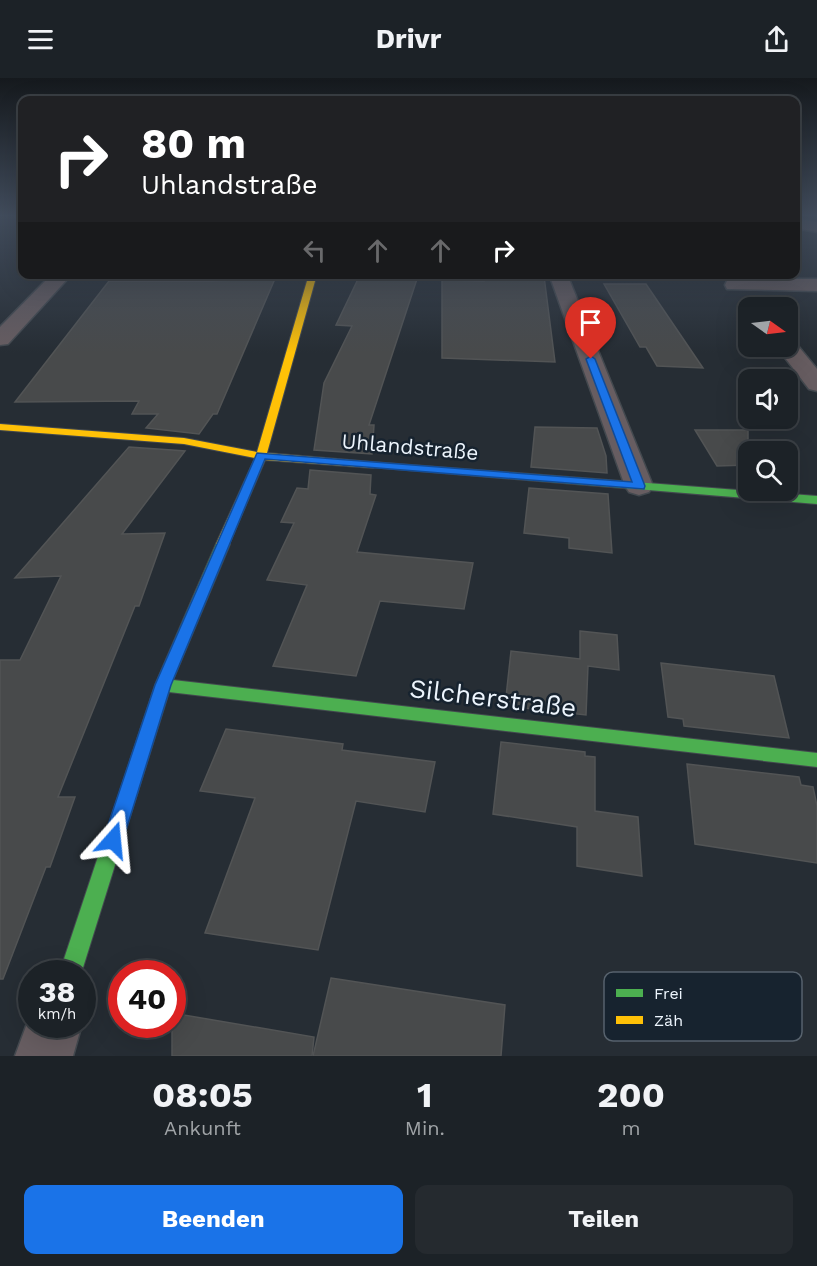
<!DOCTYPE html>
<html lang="de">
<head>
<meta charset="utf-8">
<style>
  :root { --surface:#1c2227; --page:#252a2f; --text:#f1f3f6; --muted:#a0a4a7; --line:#3a3f44; --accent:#1a73e8 }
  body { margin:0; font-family:"Work Sans",sans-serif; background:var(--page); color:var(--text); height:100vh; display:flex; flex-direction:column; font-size:22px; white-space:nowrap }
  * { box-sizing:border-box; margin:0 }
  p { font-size:20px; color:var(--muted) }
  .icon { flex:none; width:33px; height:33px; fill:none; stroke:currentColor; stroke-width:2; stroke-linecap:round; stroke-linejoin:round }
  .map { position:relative; height:978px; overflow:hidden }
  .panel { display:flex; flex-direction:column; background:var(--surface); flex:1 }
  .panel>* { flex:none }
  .banner { position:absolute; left:18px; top:18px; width:782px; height:183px; border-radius:12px; box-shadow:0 6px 24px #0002,0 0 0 2px var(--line); background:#202124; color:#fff; overflow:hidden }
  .needle { width:39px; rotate:104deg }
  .tools { position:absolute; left:738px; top:219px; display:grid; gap:12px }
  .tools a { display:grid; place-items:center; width:60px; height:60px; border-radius:12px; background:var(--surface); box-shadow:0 6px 24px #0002,0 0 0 2px var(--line); font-size:30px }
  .speed { position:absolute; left:18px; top:882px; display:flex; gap:12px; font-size:30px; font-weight:700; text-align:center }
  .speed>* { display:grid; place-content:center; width:78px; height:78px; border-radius:50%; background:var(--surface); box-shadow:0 6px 24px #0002,0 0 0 2px var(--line); line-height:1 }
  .speed small { font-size:15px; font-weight:400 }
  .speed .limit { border:9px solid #d22; background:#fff; color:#111 }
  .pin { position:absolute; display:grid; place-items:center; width:51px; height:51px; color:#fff; margin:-62px -26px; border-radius:50% 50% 50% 0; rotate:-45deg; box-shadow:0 0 6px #0007 }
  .pin .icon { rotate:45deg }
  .me { position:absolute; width:66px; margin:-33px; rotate:18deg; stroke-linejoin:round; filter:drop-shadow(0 0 4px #0008) }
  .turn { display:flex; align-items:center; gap:21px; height:126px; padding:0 24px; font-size:27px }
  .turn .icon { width:78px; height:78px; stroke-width:2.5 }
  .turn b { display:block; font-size:42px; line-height:51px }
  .lanes { display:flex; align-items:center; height:57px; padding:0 24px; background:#0003; justify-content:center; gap:30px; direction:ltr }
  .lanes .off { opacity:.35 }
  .eta { display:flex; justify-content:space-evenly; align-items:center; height:102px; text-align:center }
  .eta b { font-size:36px; font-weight:700; line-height:42px }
  .primary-button { display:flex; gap:12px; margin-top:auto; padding:12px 24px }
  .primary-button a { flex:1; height:69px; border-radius:12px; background:var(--accent); color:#fff; font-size:24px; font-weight:700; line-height:69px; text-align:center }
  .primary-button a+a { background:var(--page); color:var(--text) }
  header { display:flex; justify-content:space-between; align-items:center; height:78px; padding:0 24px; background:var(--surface); font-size:27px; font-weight:700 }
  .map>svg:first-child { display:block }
  .building { fill:#484a4b; stroke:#525455; stroke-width:1.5 }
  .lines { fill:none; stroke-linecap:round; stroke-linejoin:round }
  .street-casing { stroke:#43494f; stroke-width:3 }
  .fast-casing { stroke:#43494f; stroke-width:2 }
  .slow-casing { stroke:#43494f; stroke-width:2 }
  .street { fill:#675d61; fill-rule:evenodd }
  .fast { fill:#4caf50; fill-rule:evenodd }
  .slow { fill:#ffc107; fill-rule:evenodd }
  .route { fill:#1a73e8; stroke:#114b97; stroke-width:1.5 }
  .labels { text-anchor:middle; stroke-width:5; stroke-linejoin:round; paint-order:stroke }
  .street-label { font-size:21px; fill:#edf5fd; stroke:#17232f }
  .near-street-label { font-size:26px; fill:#edf5fd; stroke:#17232f }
  .key { fill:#17232f; stroke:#57626d; stroke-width:1.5 }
  .key-label { font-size:16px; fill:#edf5fd }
</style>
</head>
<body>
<header><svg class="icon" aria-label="menu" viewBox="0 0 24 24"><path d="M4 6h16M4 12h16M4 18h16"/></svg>Drivr<svg class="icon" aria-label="share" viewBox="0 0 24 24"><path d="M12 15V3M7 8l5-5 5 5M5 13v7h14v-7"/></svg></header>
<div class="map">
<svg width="817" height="978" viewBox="0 0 817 978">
  <rect width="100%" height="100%" fill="#262d34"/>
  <g class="building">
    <path d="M240 196H277L217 336H213L199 356 146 350 158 336H132L139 323 15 324 109 203H211L238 202Z"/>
    <path d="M484 197 544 198 555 284 442 280V202L484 203Z"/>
    <path d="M359 199 417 201 369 347H374L372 376 314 372 324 305 352 248 336 247Z"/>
    <path d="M604 206H646L703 290 657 288 646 269H640Z"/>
    <path d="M535 349 597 350 606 378 607 395 531 389Z"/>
    <path d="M695 352H748V387L717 388Z"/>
    <path d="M129 369 185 373 122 456 165 455 139 528H135L58 719H75L50 789H46L3 901H0V582H20L61 498 15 500Z"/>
    <path d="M310 392 371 397 370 416 376 417 357 474 473 485 464 531 380 523 356 598 273 588 307 507 267 502 294 445 281 444 297 410 308 411Z"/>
    <path d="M529 410 608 416 612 475 569 470V460L524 455Z"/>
    <path d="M580 553 617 557 619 592 588 588 586 637 505 628 511 573 580 581Z"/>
    <path d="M661 585 774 598 789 660 684 648 683 641 668 639Z"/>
    <path d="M226 651 343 666 342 672 435 684 425 734 356 723 318 872 205 855 255 720 200 713Z"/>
    <path d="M501 664 585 674V678L595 679V733L638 739 642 798 577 788V749L493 736Z"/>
    <path d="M687 686 799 699 801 707 813 709 817 728V785L695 766Z"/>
    <path d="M331 900 505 927 501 978H313Z"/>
    <path d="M172 935 314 959 312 978H172Z"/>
  </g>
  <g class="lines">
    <g class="street-casing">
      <g id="street">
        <path d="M795 140 817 144V154L795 150Z"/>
        <path d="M52 196H72L8 266 0 267V249Z"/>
        <path d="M549 196H567L653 408 649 414 639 417 629 414 625 408Z"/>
        <path d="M734 201H817V213L727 211 725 207 727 203Z"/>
        <path d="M788 262 794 263 817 291V313L809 311 776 268H788Z"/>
        <path d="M32 932V946H82L73 978H15Z"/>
      </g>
    </g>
    <g class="fast-casing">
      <g id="fast">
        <path d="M373 384 817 418V426L369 389 367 387Z"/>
        <path d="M223 462 230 466 173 602 817 675V689L169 614 81 896H59L155 607 216 466Z"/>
      </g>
    </g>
    <g class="slow-casing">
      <path id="slow" d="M309 196H317L267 375 373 384 379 387 373 390 265 382 228 469H218L216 466 255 380 184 366 0 352V346L184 360 257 374Z"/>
    </g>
    <use href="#street" class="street"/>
    <use href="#fast" class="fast"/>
    <use href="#slow" class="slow"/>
  </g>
  <linearGradient id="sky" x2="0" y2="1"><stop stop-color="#15191d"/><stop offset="0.5" stop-color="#414c5c"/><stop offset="1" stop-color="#414c5c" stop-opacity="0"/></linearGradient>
  <rect width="817" height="275" fill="url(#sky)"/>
  <path class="route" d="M591 278 595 281 645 408 644 411 265 381 171 607 123 762 120 768 113 771 106 768 103 762 155 607 257 375 632 404 586 281Z"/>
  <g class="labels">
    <g class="street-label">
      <text transform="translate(410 369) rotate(5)" y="7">Uhlandstraße</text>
    </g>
    <g class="near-street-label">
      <text transform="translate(493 620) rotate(7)" y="9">Silcherstraße</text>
    </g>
  </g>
  <rect x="604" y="894" width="198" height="69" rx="9" class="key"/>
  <rect x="616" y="911" width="27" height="8" fill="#4caf50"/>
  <rect x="616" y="938" width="27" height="8" fill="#ffc107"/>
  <g class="key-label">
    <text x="654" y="921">Frei</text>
    <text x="654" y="948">Zäh</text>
  </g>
</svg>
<div class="tools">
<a><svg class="needle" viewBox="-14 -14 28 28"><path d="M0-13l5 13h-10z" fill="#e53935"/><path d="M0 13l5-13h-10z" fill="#a0a4a7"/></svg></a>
<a><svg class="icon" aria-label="sound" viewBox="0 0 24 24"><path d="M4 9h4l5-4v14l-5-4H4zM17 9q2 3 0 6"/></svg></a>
<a><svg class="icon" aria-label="search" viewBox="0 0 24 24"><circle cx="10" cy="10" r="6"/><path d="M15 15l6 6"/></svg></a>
</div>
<div class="speed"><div>38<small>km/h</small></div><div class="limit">40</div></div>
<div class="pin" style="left:591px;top:281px;background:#d93025"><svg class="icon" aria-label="arrive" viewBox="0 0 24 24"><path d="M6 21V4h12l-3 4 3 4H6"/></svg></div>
<svg class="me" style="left:113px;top:762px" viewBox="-20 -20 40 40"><path d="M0-17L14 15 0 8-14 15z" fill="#1a73e8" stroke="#fff" stroke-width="4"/></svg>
<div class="banner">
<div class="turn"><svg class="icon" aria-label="right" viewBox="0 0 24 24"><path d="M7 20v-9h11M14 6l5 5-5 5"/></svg><div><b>80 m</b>Uhlandstraße</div></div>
<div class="lanes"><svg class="icon off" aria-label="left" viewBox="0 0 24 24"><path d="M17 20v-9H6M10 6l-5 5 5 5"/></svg><svg class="icon off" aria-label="ahead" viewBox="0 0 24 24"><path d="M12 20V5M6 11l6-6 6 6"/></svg><svg class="icon off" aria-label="ahead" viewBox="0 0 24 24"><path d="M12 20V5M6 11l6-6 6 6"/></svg><svg class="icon" aria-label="right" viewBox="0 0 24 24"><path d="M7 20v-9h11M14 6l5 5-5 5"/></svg></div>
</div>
</div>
<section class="panel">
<div class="eta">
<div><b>08:05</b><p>Ankunft</p></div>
<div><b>1</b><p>Min.</p></div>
<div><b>200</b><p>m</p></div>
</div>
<div class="primary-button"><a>Beenden</a><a>Teilen</a></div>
</section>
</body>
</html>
